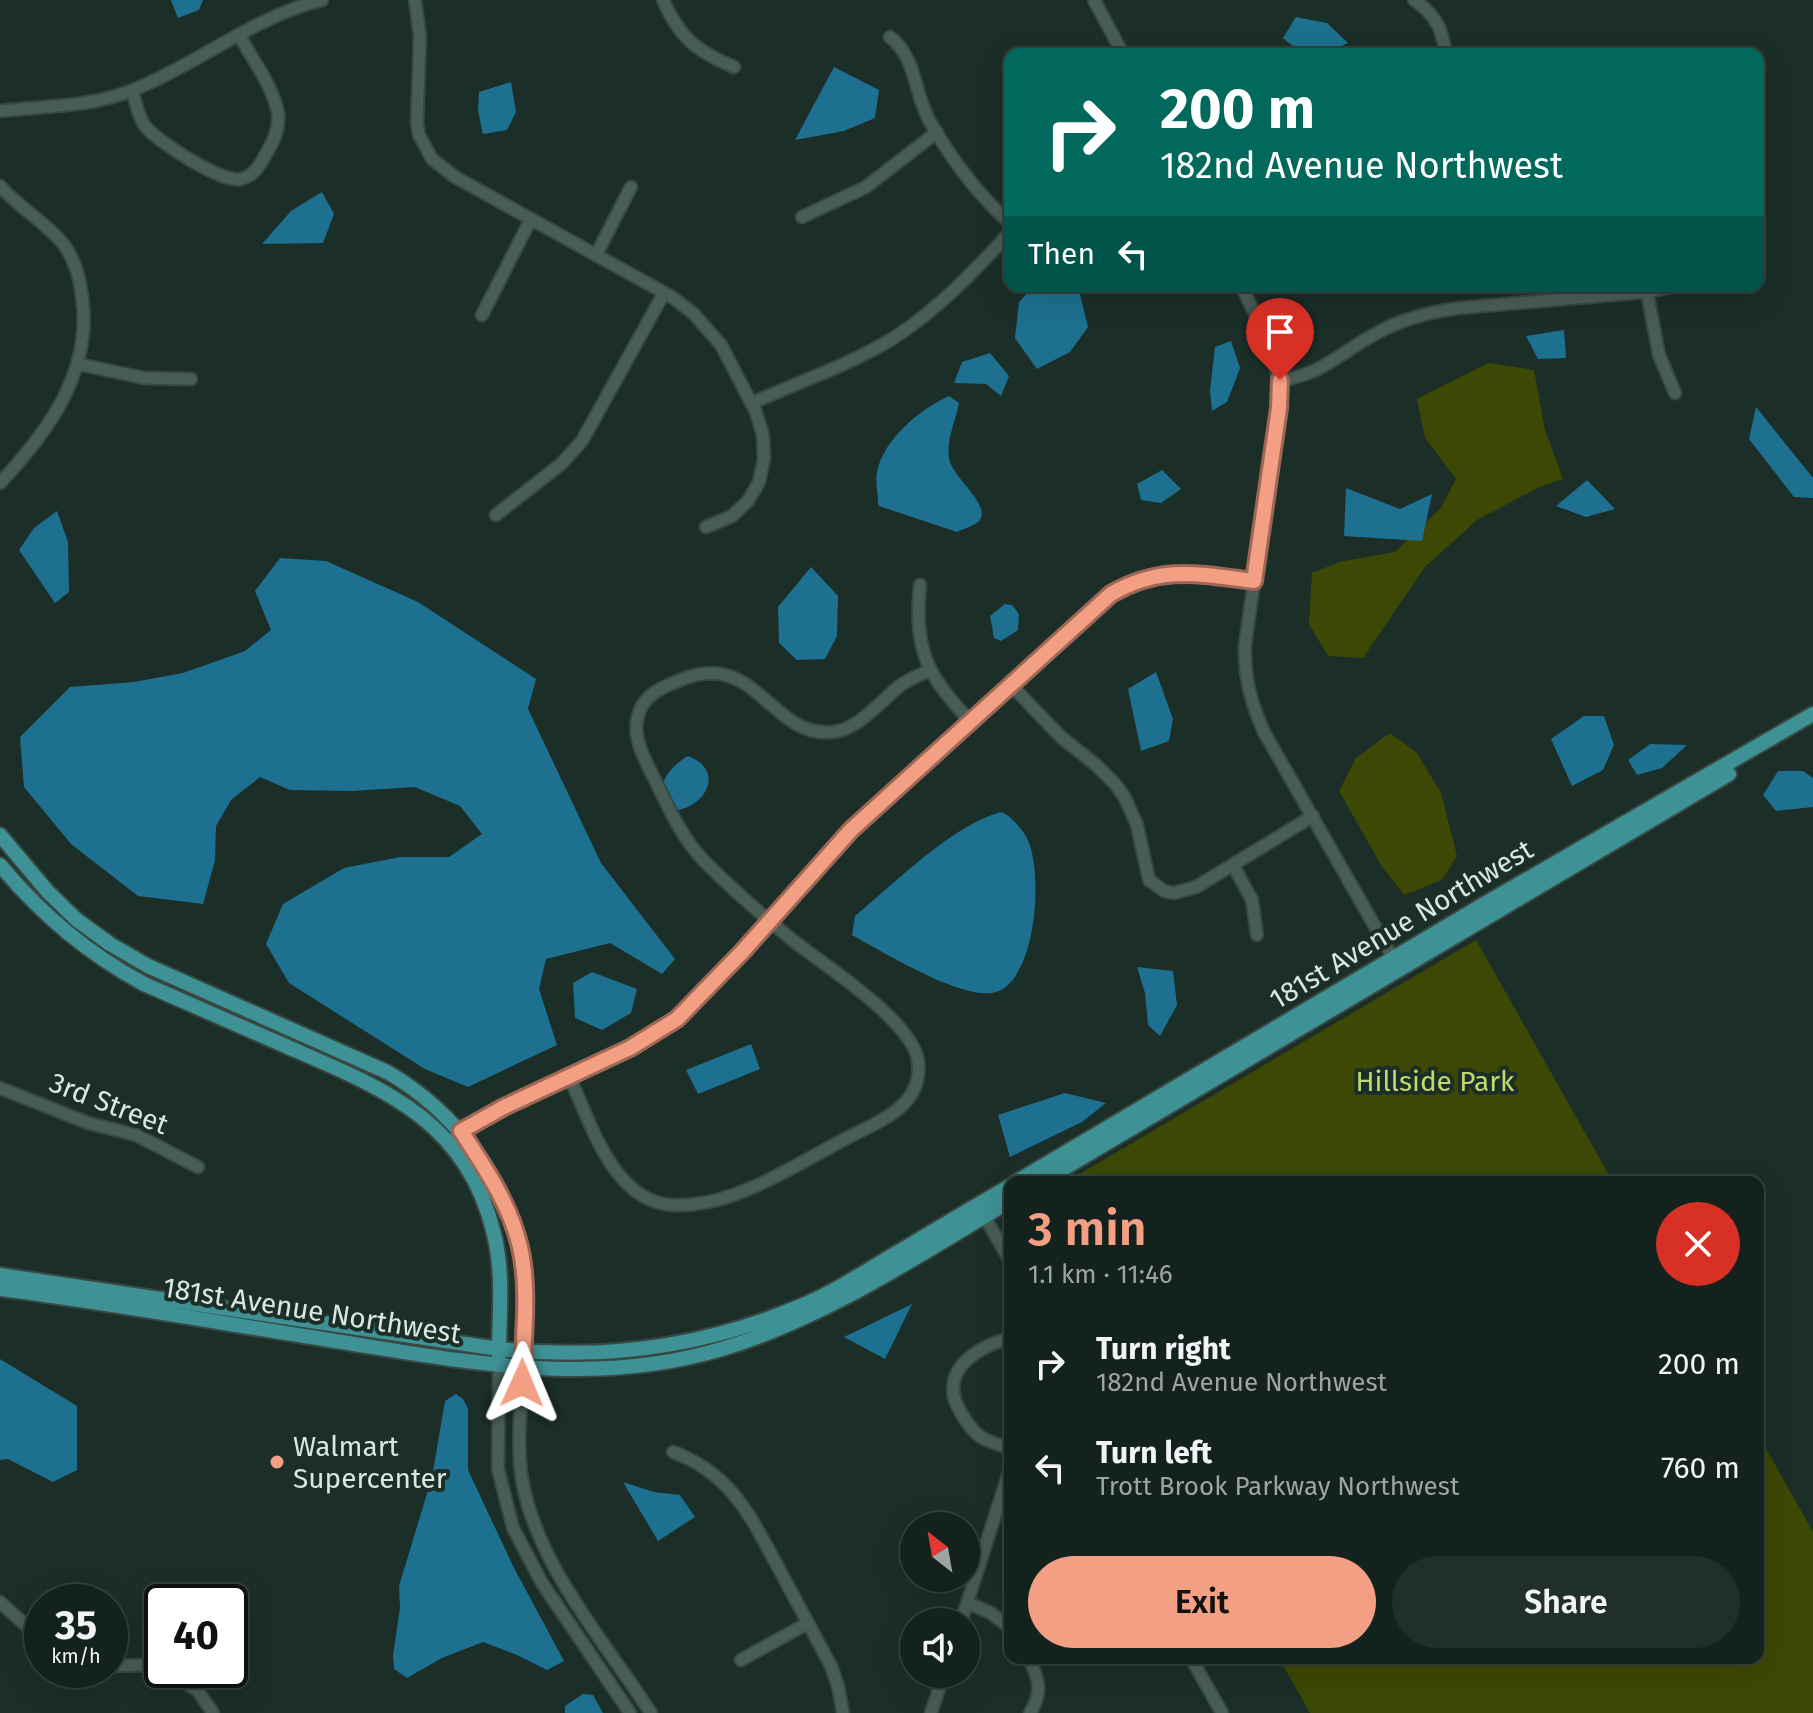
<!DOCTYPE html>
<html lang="en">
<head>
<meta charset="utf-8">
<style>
  :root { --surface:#14221e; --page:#212f2b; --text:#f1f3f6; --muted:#9da4a4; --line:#333f3c; --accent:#f39f83 }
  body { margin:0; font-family:"Fira Sans",sans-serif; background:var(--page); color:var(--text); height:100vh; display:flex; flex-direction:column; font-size:30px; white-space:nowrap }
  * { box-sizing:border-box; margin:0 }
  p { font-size:26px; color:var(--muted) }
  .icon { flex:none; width:44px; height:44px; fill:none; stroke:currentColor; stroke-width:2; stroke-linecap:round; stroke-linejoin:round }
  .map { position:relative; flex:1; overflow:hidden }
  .panel { position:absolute; left:1004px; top:1176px; width:760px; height:488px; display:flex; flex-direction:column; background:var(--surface); border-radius:16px; box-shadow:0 8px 32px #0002,0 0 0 2px var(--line) }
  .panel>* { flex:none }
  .top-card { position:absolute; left:1004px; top:48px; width:760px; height:244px; border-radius:16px; box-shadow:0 8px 32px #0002,0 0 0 2px var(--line); background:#00695c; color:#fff; overflow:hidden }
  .needle { width:52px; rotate:329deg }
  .tools { position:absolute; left:900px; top:1512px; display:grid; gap:16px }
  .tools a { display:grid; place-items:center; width:80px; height:80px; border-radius:50%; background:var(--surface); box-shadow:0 8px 32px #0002,0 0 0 2px var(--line); font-size:40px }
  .speed { position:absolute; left:24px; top:1584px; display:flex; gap:16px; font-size:40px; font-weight:700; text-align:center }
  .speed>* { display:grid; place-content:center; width:104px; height:104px; border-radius:50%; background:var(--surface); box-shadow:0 8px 32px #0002,0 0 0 2px var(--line); line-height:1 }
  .speed small { font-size:20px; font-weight:400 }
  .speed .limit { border:4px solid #111; border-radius:12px; background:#fff; color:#111 }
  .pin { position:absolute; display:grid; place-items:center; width:68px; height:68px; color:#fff; margin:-82px -34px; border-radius:50% 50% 50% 0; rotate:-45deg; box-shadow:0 0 8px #0007 }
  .pin .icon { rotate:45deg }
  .me { position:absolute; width:88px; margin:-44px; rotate:1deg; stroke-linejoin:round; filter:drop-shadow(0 0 6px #0008) }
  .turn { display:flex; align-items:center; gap:28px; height:168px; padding:0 24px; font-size:36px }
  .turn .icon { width:104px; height:104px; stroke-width:2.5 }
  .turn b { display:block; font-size:56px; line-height:68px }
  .then { display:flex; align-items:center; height:76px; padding:0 24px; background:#0003; gap:16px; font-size:30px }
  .round { display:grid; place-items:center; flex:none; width:84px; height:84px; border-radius:42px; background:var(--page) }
  .overview { display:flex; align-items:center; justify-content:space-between; height:136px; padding:0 24px }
  h1 { font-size:48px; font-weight:600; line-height:60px; color:var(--accent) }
  .primary-button { display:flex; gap:16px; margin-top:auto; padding:16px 24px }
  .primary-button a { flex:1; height:92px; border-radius:48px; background:var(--accent); color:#111; font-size:32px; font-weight:600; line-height:92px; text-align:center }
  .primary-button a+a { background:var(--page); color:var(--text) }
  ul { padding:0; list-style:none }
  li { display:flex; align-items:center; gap:24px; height:104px; padding:0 24px }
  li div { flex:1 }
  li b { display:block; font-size:30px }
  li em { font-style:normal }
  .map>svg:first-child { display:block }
  .green { fill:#3c4804 }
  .water { fill:#1d708f }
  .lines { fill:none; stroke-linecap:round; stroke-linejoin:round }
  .minor-casing { stroke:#384843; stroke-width:15 }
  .major-casing { stroke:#384843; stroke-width:18 }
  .minor { stroke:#495d57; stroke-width:11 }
  .major { stroke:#3e9194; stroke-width:14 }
  .route-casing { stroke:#9e6755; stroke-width:20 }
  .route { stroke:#f39f83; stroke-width:14 }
  .poi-dot { fill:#f39f83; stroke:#1b2e28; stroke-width:3 }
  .labels { text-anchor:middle; stroke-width:8; stroke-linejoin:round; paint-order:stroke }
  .street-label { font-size:28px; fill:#dbe6e2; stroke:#1b2e28 }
  .park-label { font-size:28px; fill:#c1db6b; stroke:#1b2e28 }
  .poi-label { font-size:28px; fill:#dbe6e2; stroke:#1b2e28; text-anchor:start }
</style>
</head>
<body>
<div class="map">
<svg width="1813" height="1713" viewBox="0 0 1813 1713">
  <rect width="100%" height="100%" fill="#1b2e28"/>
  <g class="green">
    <path d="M1489 363 1534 370 1545 430 1563 479 1540 487 1477 520 1425 567 1363 658 1328 656 1309 624 1312 573 1339 562 1395 552 1441 508 1456 479 1425 438 1417 399Z"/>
    <path d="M1390 733 1417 753 1441 793 1457 856 1442 880 1404 895 1381 865 1339 791 1356 758Z"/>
    <path d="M1476 940 1613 1182H1066Z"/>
    <path d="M1758 1434 1813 1532V1713H1310L1279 1658H1758Z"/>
  </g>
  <g class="water">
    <path d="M171 0H203L199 10 178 18Z"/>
    <path d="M1296 17 1327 23 1348 43C1322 56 1306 59 1283 38Z"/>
    <path d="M834 67 879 90 875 118 844 131 795 140Z"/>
    <path d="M511 82 516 112 507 130 483 134 478 111 479 92Z"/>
    <path d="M322 192 334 214 323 243 262 244 291 211Z"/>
    <path d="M1034 286H1078L1088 327 1070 352 1037 369 1015 338 1019 302Z"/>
    <path d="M1564 330 1566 358 1538 359 1526 336Z"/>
    <path d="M1231 341 1240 368 1227 402 1212 411 1210 391 1215 347Z"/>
    <path d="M990 353 1009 376 1001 396 986 384 954 383 962 362Z"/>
    <path d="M949 396 959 403C956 419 946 441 949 458 951 477 993 505 979 521 974 526 963 529 957 532L879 506 878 503C878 493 875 481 877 472 884 438 921 409 949 396Z"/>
    <path d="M1756 407 1813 478V498L1794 497 1749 439Z"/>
    <path d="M1162 470 1181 489 1161 503 1141 500 1137 484Z"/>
    <path d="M1587 480 1615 509 1586 517 1556 506Z"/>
    <path d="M1346 488 1400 509 1432 494 1422 541 1344 536Z"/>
    <path d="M57 511 68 542 69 592 55 603 19 550 34 528Z"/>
    <path d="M280 558 326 561 418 602 536 679 528 709 601 863 675 959 662 974 610 943 546 959 539 989 557 1045 468 1087 425 1069 289 983 266 944 283 904 344 868 400 857H449L482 834 460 806 415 787 352 791 290 790 260 777 231 800 216 826 215 860 203 904 138 896 71 844 24 787 20 737 70 687 134 682 183 673 245 651 271 630 255 591Z"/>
    <path d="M811 567 838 596 837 636 825 659 797 660 779 643 778 607Z"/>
    <path d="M1005 604 1012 605 1019 614 1018 630 1001 641 994 638 990 616Z"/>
    <path d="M1156 672 1173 719 1169 741 1141 751 1128 689Z"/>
    <path d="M1584 716H1604L1614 745 1603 770 1572 786 1551 739Z"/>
    <path d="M1650 744 1687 745 1662 768 1637 775 1628 760Z"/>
    <path d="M688 756C723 769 709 803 679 810L671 807C669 802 664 794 663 788 662 775 679 761 688 756Z"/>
    <path d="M1778 771H1803L1813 778V807L1776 811 1763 795Z"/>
    <path d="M1002 812C1011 816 1022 829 1027 838 1044 871 1037 986 992 993 958 998 883 952 852 935L855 916C894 884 953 824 1002 812Z"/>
    <path d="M1137 967 1173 971 1177 1005 1160 1036 1148 1025 1145 993Z"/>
    <path d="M592 972 637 989 631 1013 602 1030 575 1018 573 983Z"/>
    <path d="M751 1044 760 1069 698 1094 686 1070Z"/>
    <path d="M1065 1093 1106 1103 1082 1122 1010 1157 998 1115Z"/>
    <path d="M912 1304 885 1359 844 1337Z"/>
    <path d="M0 1359 77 1406V1470L53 1482 8 1459 0 1460Z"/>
    <path d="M456 1394 463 1399 468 1408V1470L513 1566 564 1661 547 1670 517 1655 483 1642 442 1658 407 1678 394 1669 393 1655 400 1608 399 1586 432 1477 445 1401Z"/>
    <path d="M623 1482 654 1492 680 1495 695 1517 658 1541Z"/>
    <path d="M583 1694 593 1695 603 1713H565V1706Z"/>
  </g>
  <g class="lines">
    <g class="minor-casing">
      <g id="minor">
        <path d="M415 0 420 36 417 122 419 135 432 159 455 177 672 297 693 313 721 345 756 412 763 435 764 459 759 482 748 501 732 516 706 527"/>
        <path d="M663 0C680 38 696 51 734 67"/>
        <path d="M1094 0 1123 54"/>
        <path d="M1414 0C1434 13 1444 30 1445 54"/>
        <path d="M890 37C916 57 914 92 929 120 950 157 978 195 1010 223"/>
        <path d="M132 91C136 103 138 116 145 126 156 141 223 184 241 179 254 176 260 165 266 154 274 141 280 128 278 113 273 86 252 59 239 35"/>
        <path d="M0 111C43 106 93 107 133 90 198 64 253 17 322 0"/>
        <path d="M0 186C19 208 46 222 64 245 75 260 80 279 82 297 93 371 48 432 0 483"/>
        <path d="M802 217 866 187 937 132"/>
        <path d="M596 255 631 187"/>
        <path d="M1241 286C1261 326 1282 362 1279 408L1245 645C1244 677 1251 703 1264 732L1397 965"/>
        <path d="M1647 292 1659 355 1675 393"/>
        <path d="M482 315 531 219"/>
        <path d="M78 364 144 378 191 379"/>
        <path d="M1280 380C1322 375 1340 353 1375 334 1401 319 1429 312 1459 308L1647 292 1674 286"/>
        <path d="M752 403C799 382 849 365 892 339 936 311 975 271 1010 232"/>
        <path d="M496 515 561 464 582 441 664 293"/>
        <path d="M920 585C914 650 926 674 970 721"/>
        <path d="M1010 684 1062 738 1095 764 1116 785 1125 798 1137 825 1149 880 1164 891 1174 893 1196 887 1313 816"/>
        <path d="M1233 865 1252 900 1257 935"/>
        <path d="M569 1076C590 1121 613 1202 672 1205 733 1208 793 1166 845 1139 877 1122 924 1107 918 1061 913 1022 827 967 795 942 764 917 732 889 704 861 681 837 669 808 654 778 643 756 628 731 642 706 650 692 664 687 678 681 756 646 770 739 833 732 860 729 881 700 901 685 910 678 920 675 930 670"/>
        <path d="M0 1088 88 1123 136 1135 198 1167"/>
        <path d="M447 1141 504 1107 630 1048 677 1019 743 951 851 830 1111 594C1161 565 1199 574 1254 581"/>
        <path d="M982 1212 1010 1261"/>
        <path d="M1010 1338C975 1348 936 1372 961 1413 976 1438 982 1440 1010 1448"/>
        <path d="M499 1366 498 1469 513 1528 542 1583 630 1713"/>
        <path d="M522 1368C522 1405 516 1442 522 1479 536 1564 605 1642 651 1713"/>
        <path d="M673 1452C732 1474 750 1516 778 1567 796 1600 813 1633 831 1666L838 1686 843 1713"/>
        <path d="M0 1602 42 1640"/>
        <path d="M968 1603 991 1613 1010 1628"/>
        <path d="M961 1622 1010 1469"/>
        <path d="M1028 1658C1039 1677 1043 1693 1030 1713"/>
        <path d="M1191 1658 1222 1713"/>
        <path d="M741 1660 808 1623"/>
        <path d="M110 1666 143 1665 162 1669"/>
        <path d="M166 1670 198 1691 213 1713"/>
        <path d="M931 1713 944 1674"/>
      </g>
    </g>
    <g class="major-casing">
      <g id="major">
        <path d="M0 835 48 892 77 920 110 944 148 966 387 1072C454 1110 511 1184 522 1261 527 1294 523 1327 522 1360"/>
        <path d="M0 865C42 915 87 953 144 984 192 1005 240 1026 288 1047 385 1089 467 1121 494 1234 504 1275 499 1314 499 1355"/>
        <path d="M1016 1182 1486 903 1813 714"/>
        <path d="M1041 1182 1729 774"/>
        <path d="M0 1275 499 1349C601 1360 703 1347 798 1307 836 1292 870 1268 905 1248 940 1227 975 1206 1010 1186"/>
        <path d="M0 1289C110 1303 220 1323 329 1340 464 1361 591 1389 725 1348 827 1317 919 1255 1010 1201"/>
      </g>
    </g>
    <use href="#minor" class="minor"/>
    <use href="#major" class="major"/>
  </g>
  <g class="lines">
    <g class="route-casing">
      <path id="route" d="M522 1383C523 1339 530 1290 520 1247 510 1204 485 1168 461 1131L504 1107 630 1048 677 1019 743 951 851 830 1111 594C1161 565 1199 574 1254 581L1279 408 1280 380"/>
    </g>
    <use href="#route" class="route"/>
  </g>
  <circle class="poi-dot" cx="277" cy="1462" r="8"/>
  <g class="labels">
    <g class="street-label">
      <text transform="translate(1401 924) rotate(-31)" y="10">181st Avenue Northwest</text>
      <text transform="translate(109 1103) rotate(21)" y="10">3rd Street</text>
      <text transform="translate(312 1310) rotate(9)" y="10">181st Avenue Northwest</text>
    </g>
    <g class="park-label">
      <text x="1435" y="1091">Hillside Park</text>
    </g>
    <g class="poi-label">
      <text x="293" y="1456">Walmart<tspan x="293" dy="32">Supercenter</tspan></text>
    </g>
  </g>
</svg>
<div class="tools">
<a><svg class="needle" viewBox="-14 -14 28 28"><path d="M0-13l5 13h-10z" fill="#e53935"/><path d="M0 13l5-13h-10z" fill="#9da4a4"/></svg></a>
<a><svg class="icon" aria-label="sound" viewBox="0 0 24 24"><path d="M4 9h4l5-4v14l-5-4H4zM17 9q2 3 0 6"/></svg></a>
</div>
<div class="speed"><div>35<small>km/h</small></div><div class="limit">40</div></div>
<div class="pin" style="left:1280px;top:380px;background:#d93025"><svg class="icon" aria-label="arrive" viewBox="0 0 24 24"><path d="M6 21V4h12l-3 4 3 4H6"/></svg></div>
<svg class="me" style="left:522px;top:1383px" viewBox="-20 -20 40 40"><path d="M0-17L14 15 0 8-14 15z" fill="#f39f83" stroke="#fff" stroke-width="4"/></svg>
<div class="top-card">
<div class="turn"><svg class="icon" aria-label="right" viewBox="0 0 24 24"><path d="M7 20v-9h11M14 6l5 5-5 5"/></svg><div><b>200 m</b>182nd Avenue Northwest</div></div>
<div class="then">Then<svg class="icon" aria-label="left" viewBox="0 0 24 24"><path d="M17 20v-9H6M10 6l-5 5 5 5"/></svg></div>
</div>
<section class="panel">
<div class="overview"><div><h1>3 min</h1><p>1.1 km · 11:46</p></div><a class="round" style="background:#d93025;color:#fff"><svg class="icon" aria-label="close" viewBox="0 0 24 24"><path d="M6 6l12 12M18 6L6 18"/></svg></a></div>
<ul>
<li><svg class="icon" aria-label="right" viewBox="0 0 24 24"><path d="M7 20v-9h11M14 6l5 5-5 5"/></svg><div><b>Turn right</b><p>182nd Avenue Northwest</p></div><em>200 m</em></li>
<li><svg class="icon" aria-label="left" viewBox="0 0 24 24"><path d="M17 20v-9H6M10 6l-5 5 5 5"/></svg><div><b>Turn left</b><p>Trott Brook Parkway Northwest</p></div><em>760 m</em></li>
</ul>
<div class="primary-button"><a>Exit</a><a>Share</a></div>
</section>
</div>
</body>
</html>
